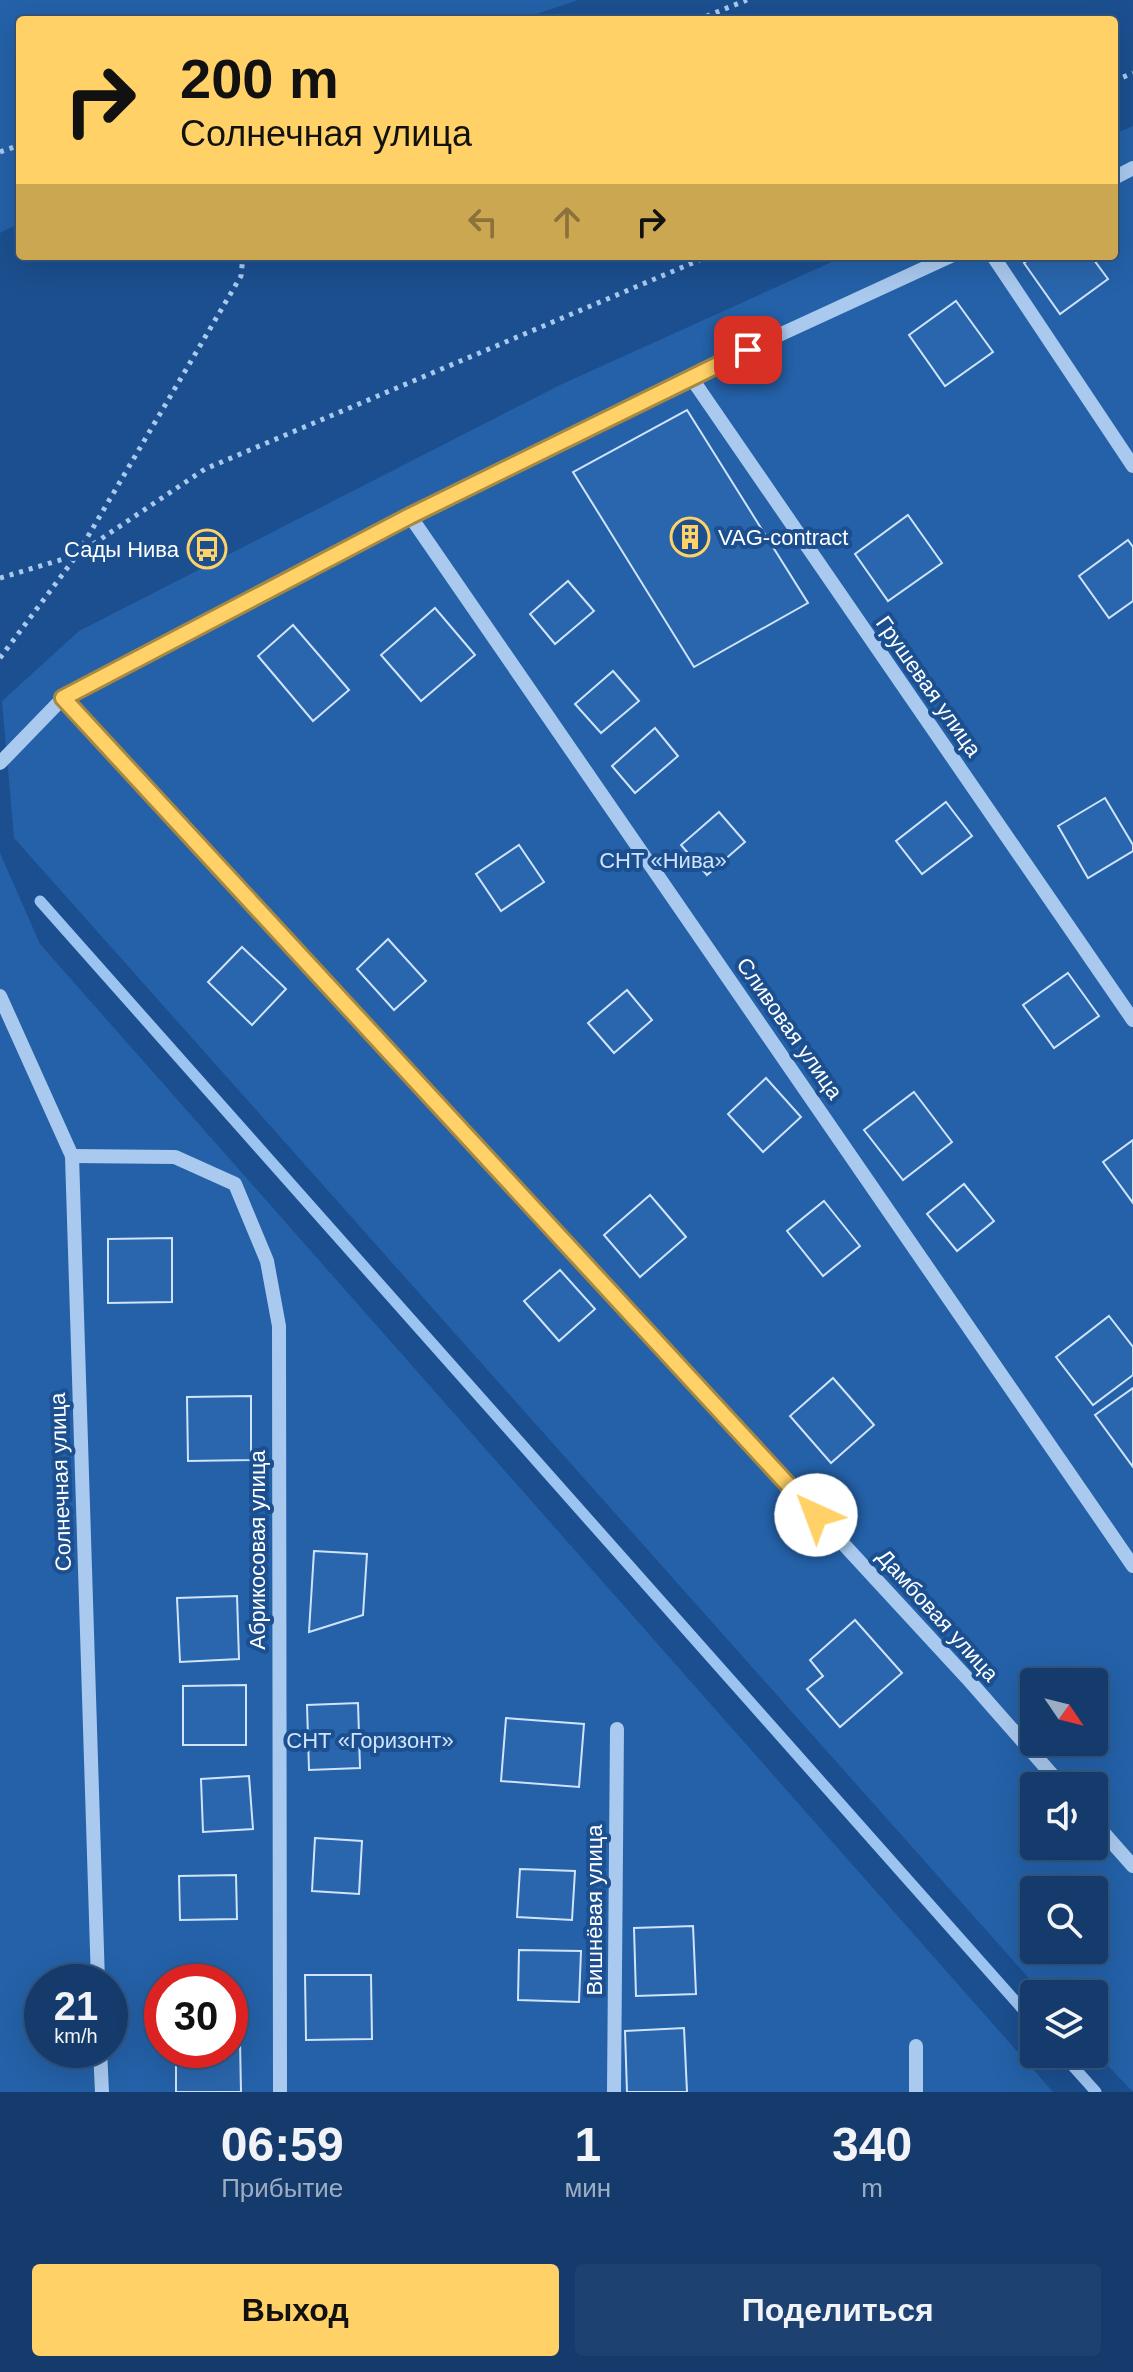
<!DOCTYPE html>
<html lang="ru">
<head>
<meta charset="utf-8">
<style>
  :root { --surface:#143b6b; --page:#1d4271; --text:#f1f3f6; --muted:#9dadc1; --line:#33557e; --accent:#ffd166 }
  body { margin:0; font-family:Helvetica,sans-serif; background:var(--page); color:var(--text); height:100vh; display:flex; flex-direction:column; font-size:30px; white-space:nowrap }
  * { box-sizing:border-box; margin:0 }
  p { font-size:26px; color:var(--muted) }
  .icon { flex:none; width:44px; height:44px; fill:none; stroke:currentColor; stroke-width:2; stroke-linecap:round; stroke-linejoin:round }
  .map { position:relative; height:2092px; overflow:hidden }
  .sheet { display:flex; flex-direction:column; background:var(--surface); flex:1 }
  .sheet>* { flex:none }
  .hud { position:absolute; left:16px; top:16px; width:1102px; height:244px; border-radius:8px; box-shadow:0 8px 32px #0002,0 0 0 2px var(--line); background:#ffd166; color:#111; overflow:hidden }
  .needle { width:52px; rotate:125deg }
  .tools { position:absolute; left:1020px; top:1668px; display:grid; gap:16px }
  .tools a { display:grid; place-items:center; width:88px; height:88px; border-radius:8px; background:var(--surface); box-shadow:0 8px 32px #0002,0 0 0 2px var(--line); font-size:40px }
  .speed { position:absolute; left:24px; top:1964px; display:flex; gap:16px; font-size:40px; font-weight:700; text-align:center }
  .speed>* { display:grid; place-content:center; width:104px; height:104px; border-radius:50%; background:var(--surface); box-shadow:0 8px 32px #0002,0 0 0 2px var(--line); line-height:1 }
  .speed small { font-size:20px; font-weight:400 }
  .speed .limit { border:12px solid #d22; background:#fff; color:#111 }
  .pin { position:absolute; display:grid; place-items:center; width:68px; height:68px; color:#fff; margin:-34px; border-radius:16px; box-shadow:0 4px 12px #0006 }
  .me { position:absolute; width:88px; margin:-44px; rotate:317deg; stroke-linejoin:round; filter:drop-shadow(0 0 6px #0008) }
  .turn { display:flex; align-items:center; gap:28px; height:168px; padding:0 32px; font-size:36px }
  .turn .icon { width:104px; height:104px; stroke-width:2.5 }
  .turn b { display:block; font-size:56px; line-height:68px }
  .lanes { display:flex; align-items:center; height:76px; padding:0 32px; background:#0003; justify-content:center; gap:40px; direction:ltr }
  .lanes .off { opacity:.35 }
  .eta { display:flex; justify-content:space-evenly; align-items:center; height:136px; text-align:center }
  .eta b { font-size:48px; font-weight:700; line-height:56px }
  .button { display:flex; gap:16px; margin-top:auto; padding:16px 32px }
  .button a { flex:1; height:92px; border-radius:8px; background:var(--accent); color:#111; font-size:32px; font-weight:700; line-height:92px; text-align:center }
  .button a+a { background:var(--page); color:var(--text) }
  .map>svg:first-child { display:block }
  .green { fill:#2461a8; fill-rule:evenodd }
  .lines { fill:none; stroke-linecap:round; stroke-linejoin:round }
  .stream { stroke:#9cc4f0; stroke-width:11 }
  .building { fill:#2a66ad; stroke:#cfe3fa; stroke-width:2 }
  .path { stroke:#a9c9ee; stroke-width:5; stroke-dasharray:4 6; stroke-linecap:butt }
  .minor { stroke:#a9c9ee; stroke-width:14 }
  .route-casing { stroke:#a68842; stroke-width:20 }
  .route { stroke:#ffd166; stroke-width:14 }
  .labels { text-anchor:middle; stroke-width:8; stroke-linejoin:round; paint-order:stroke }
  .poi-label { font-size:22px; fill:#fff; stroke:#1b4f8f; text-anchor:start }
  .street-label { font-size:22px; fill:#fff; stroke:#1b4f8f }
  .park-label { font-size:22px; fill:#cfe3fa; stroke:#1b4f8f }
</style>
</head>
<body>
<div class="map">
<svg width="1133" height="2092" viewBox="0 0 1133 2092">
  <rect width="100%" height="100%" fill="#1b4f8f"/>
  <g class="green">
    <path d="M0 0H578L519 20H20V223L0 233Z"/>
    <path d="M1133 126V2092L1094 2051V1994H1043L14 838 2 701 79 631 562 384 845 256H1114V134ZM1034 1682H1094V1742H1034ZM1034 1786H1094V1846H1034ZM1034 1890H1094V1950H1034Z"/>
    <path d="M0 853 40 944 1053 2092H0ZM42 1982H110V2050H42ZM162 1982H230V2050H162Z"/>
  </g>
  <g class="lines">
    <g class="stream">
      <path d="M40 901 1034 2022"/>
      <path d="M1062 2054 1096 2092"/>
    </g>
  </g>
  <g class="building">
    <path d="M1033 256H1091L1108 279 1060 314 1024 263Z"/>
    <path d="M956 301 993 352 945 386 909 335Z"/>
    <path d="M687 410 808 603 694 667 573 472Z"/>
    <path d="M908 515 942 563 888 601 855 554Z"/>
    <path d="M1128 540 1133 547V601L1109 618 1079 576Z"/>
    <path d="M568 581 594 611 555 644 530 614Z"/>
    <path d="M435 608 475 655 421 701 381 655Z"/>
    <path d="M293 625 349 690 313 721 258 656Z"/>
    <path d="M613 671 639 701 601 733 575 704Z"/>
    <path d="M655 728 678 756 635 793 612 766Z"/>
    <path d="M1105 798 1133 845V851L1088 878 1058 826Z"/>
    <path d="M946 802 972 836 922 874 896 841Z"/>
    <path d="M719 812 745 842 707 875 681 845Z"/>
    <path d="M519 845 544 882 501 911 476 874Z"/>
    <path d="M388 939 426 981 394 1010 357 969Z"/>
    <path d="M242 947 286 989 252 1025 208 982Z"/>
    <path d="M1068 973 1099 1016 1054 1048 1023 1005Z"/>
    <path d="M627 990 652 1020 614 1053 588 1023Z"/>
    <path d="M766 1078 801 1117 763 1152 728 1114Z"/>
    <path d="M914 1092 952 1142 903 1180 864 1130Z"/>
    <path d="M1133 1140V1203L1103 1162Z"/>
    <path d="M964 1184 994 1221 957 1251 927 1214Z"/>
    <path d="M650 1195 686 1237 640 1277 604 1235Z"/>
    <path d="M824 1201 860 1246 823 1276 787 1231Z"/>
    <path d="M172 1238V1302L108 1303V1239Z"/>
    <path d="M560 1270 595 1309 559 1341 524 1301Z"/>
    <path d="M1109 1316 1133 1347V1375L1093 1405 1056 1357Z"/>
    <path d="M833 1378 874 1425 831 1463 790 1416Z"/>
    <path d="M1133 1388V1467L1095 1415Z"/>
    <path d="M251 1396V1460L188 1461 187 1397Z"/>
    <path d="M314 1551 367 1554 363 1615 309 1632Z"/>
    <path d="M237 1596 239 1659 180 1662 177 1598Z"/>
    <path d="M855 1620 902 1673 840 1727 807 1689 823 1676 810 1660Z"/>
    <path d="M246 1685V1745H183V1686Z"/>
    <path d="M358 1703 360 1768 309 1770 307 1705Z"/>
    <path d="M506 1718 584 1724 579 1787 501 1781Z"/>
    <path d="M249 1776 253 1829 203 1832 201 1779Z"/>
    <path d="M315 1838 362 1841 359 1894 312 1891Z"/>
    <path d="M520 1869 575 1871 572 1920 517 1917Z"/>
    <path d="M236 1875 237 1919 180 1920 179 1876Z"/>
    <path d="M693 1926 696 1994 636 1996 634 1928Z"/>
    <path d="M519 1950 581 1951 579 2002 518 2000Z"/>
    <path d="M305 1975H371L372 2039 306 2040Z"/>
    <path d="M684 2028 687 2092H627L625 2031Z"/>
    <path d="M230 2041H240L241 2092H176V2050H230Z"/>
  </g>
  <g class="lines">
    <g class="path">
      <path d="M697 20 747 0"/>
      <path d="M1114 81 1133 73"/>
      <path d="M0 152 20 145"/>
      <path d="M0 578 77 555 205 469 709 256"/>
      <path d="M0 658 77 555 241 276 243 256"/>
    </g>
    <g class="minor">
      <path d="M1114 178 1133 168"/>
      <path d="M993 256 1133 466"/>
      <path d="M690 376 1133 1020"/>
      <path d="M410 516 1133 1566"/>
      <path d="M63 698 967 1678 1062 1786"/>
      <path d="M0 763 63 698 410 516 690 376 951 256"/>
      <path d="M0 996 72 1156 98 1982"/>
      <path d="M72 1156 175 1157 235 1184 267 1261 279 1326 280 2092"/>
      <path d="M1094 1822 1133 1866"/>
      <path d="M916 2046V2092"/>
      <path d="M100 2050 102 2092"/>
      <path d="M614 2092 617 1729"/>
    </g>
  </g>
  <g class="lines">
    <g class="route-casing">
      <path id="route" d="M748 350 410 516 63 698 816 1515"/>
    </g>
    <use href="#route" class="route"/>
  </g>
  <defs>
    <g id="building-ring" transform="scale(2)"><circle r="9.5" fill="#1b4f8f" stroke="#ffd166" stroke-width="1.5"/><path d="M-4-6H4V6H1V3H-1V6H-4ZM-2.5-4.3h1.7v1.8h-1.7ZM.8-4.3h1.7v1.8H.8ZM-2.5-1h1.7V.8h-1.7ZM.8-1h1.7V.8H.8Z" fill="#ffd166"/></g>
    <g id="bus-ring" transform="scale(2)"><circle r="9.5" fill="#1b4f8f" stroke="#ffd166" stroke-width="1.5"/><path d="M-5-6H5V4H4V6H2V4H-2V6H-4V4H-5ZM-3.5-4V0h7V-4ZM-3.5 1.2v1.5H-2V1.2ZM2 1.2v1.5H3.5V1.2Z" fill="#ffd166"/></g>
  </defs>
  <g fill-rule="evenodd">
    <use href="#building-ring" x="690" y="537"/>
    <use href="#bus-ring" x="207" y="549"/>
  </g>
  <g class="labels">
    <g class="poi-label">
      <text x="718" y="545">VAG-contract</text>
      <text x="179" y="557" text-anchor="end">Сады Нива</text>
    </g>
    <g class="street-label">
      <text transform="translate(929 686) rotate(55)" y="8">Грушевая улица</text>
      <text transform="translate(790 1028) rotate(55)" y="8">Сливовая улица</text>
      <text transform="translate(60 1482) rotate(-92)" y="8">Солнечная улица</text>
      <text transform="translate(257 1550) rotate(-90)" y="8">Абрикосовая улица</text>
      <text transform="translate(938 1615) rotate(48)" y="8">Дамбовая улица</text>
      <text transform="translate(594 1910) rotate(-90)" y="8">Вишнёвая улица</text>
    </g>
    <g class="park-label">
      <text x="663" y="868">СНТ «Нива»</text>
      <text x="370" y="1748">СНТ «Горизонт»</text>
    </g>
  </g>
</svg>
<div class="tools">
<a><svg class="needle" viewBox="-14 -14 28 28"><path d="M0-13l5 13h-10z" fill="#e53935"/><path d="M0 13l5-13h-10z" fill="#9dadc1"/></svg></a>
<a><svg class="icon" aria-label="sound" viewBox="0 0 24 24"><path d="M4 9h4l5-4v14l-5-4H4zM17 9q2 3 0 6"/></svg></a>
<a><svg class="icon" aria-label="search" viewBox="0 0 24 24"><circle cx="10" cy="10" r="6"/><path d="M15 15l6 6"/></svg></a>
<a><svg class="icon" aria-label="layers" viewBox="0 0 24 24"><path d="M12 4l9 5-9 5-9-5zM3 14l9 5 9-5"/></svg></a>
</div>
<div class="speed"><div>21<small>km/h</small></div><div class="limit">30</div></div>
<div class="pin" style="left:748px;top:350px;background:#d93025"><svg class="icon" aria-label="arrive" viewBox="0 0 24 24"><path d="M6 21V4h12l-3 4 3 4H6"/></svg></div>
<svg class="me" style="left:816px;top:1515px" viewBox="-20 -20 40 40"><circle r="19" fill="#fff"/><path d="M0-13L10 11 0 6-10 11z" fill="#ffd166"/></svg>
<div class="hud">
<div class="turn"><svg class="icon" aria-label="right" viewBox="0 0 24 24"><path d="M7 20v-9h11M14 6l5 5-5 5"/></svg><div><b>200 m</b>Солнечная улица</div></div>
<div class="lanes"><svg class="icon off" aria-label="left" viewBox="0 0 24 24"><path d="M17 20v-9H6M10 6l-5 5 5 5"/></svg><svg class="icon off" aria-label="ahead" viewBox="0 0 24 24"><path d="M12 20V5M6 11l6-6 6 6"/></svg><svg class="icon" aria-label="right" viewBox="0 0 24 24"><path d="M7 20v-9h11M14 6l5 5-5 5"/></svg></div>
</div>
</div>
<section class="sheet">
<div class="eta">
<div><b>06:59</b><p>Прибытие</p></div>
<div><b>1</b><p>мин</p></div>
<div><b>340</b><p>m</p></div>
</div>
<div class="button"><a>Выход</a><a>Поделиться</a></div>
</section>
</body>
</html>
